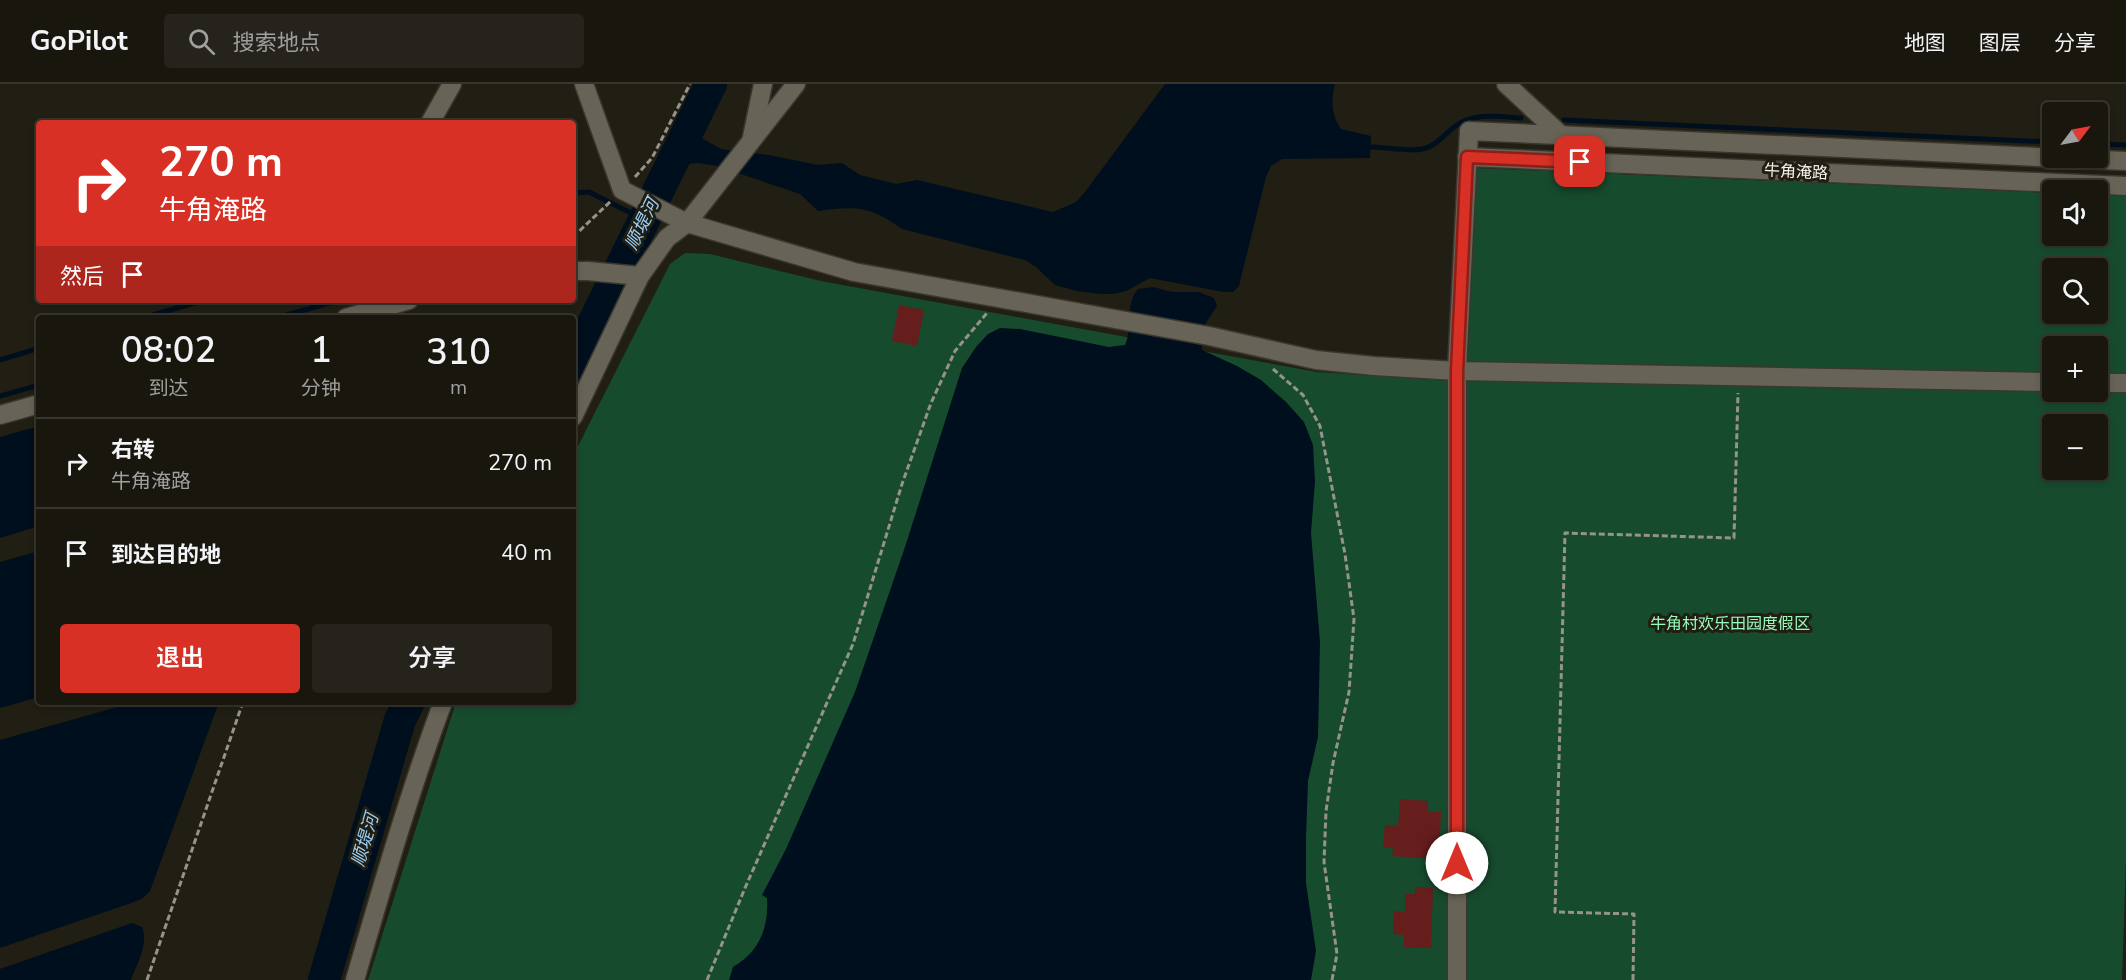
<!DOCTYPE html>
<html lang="zh">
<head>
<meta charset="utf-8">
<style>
  :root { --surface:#19160e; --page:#26231c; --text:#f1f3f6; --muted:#9f9f9e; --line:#37352e; --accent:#d93025 }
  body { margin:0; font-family:"Nunito Sans","Noto Sans SC",sans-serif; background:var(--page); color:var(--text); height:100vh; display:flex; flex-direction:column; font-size:22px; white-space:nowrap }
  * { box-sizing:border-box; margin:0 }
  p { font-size:20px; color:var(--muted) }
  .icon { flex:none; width:33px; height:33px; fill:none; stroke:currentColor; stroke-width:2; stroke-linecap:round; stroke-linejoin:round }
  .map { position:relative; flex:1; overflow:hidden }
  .details { position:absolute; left:36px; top:231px; width:540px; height:390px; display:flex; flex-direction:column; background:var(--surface); border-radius:6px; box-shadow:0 3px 9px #0003,0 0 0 2px var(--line) }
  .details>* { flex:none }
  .top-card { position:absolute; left:36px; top:36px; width:540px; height:183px; border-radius:6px; box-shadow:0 3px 9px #0003,0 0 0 2px var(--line); background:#d93025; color:#fff; overflow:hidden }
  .needle { width:39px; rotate:58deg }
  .controls { position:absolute; left:2042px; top:18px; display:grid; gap:12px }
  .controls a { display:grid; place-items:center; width:66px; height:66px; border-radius:6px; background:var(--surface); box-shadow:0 3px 9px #0003,0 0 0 2px var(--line); font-size:30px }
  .pin { position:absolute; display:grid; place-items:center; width:51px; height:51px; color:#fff; margin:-26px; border-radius:12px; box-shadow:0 3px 9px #0006 }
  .me { position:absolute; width:66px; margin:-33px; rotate:0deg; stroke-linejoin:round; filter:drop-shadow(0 0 4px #0008) }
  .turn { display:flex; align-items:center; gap:21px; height:126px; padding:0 24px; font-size:27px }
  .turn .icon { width:78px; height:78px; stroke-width:2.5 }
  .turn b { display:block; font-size:42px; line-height:51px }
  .then { display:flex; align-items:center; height:57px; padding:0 24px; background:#0003; gap:12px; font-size:22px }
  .eta { display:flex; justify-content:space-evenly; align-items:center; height:102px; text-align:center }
  .eta b { font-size:36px; font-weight:600; line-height:42px }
  .action { display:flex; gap:12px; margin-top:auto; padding:12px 24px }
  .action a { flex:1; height:69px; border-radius:6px; background:var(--accent); color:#fff; font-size:24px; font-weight:600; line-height:69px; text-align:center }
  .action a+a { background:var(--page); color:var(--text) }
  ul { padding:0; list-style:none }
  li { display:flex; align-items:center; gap:18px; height:90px; padding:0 24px; border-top:2px solid var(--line) }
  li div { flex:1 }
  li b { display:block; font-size:22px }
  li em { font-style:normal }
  header { display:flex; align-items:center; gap:36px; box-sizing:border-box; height:84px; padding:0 30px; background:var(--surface); border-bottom:2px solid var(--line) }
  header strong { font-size:28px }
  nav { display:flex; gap:33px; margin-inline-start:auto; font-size:21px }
  .search { width:420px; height:54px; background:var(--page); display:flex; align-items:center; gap:15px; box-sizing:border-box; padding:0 21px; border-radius:6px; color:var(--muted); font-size:22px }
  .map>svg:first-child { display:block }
  .green { fill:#174b2e; fill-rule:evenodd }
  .water { fill:#000f1d }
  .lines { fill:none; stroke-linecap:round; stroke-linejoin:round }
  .stream { stroke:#000f1d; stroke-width:5 }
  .river { stroke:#000f1d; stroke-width:32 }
  .building { fill:#651e1c }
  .minor-casing { stroke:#3a3731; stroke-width:21 }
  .tertiary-casing { stroke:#3a3731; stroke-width:21 }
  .path { stroke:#95938a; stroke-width:3; stroke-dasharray:6 3; stroke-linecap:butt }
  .minor { stroke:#676356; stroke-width:18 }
  .tertiary { stroke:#676356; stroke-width:18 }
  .route-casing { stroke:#8d1f18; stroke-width:15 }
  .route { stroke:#d93025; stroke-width:10 }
  .labels { text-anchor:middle; stroke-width:6; stroke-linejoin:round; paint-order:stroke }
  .street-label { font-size:16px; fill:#f5f3eb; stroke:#211e13 }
  .park-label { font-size:16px; fill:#95fcbb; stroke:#211e13 }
  .water-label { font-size:18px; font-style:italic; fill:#9bd1f9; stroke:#211e13 }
</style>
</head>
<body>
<header>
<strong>GoPilot</strong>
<div class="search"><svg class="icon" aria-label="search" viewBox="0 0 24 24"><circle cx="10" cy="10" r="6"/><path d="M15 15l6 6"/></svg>搜索地点</div>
<nav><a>地图</a><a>图层</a><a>分享</a></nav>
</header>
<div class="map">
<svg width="2126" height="896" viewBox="0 0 2126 896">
  <rect width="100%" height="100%" fill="#211e13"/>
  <path class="green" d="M1476 84 2052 109V152H2097V111L2126 112V776L2122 896H368L456 618H573V372L670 180 685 169 710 170 821 197 1317 288 1466 298ZM2052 184H2097V230H2052ZM2052 262H2097V308H2052ZM2052 340H2097V386H2052Z"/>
  <g class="water">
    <path d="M1165 0H1335C1331 17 1331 30 1341 45L1371 52 1370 74 1282 75 1271 82 1266 93 1239 202 1233 208H1223L1150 194 1126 207 1114 210H1101L1077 207 1055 201 1036 183 1025 176 902 145C870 122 856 122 818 127L800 110 717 82 698 79 669 82 687 46 721 65 769 71 818 81 842 79 860 91 896 100 917 96 1053 128 1076 118 1085 108Z"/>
    <path d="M1153 203 1172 208H1199L1214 214 1217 222 1202 245V266L1237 282 1261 296 1286 318 1304 338 1313 361 1315 397 1311 449 1320 558 1318 653 1308 697 1306 755V799L1316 867 1311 896H729L733 883C759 868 769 844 767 814L762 811 786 765 855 608 905 463 962 284 976 263 988 250 1000 244 1020 245 1109 263 1125 261C1133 244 1125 219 1138 205Z"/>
    <path d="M39 342V442L0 454V353Z"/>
    <path d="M39 467V613L0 624V478Z"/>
    <path d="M135 618H219L150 807 143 814 134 818 0 864V656Z"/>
    <path d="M132 839 142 843C149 859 137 880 131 896H0V885Z"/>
  </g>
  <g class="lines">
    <g class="stream">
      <path d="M1564 36 2052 58"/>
      <path d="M2097 60 2126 61"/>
      <path d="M1371 63C1384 63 1410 68 1422 65 1436 63 1446 48 1457 41 1476 28 1500 33 1521 34"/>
      <path d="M573 109 589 108 643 135"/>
      <path d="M143 234 204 216"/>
      <path d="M276 234 340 216"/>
      <path d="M0 276 39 264"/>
      <path d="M0 312 39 301"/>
    </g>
    <g class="river">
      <path d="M573 280 711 0"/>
      <path d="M324 896 400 636 409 618"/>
    </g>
  </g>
  <g class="building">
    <path d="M899 221 924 226 917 262 892 257Z"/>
    <path d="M1400 715 1428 717 1427 727 1441 728 1439 775 1392 772 1393 764H1383L1385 741 1398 742Z"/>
    <path d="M1415 803 1433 804 1431 864 1404 863V851L1393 850 1394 827 1405 828V810H1415Z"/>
  </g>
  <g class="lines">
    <g class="minor-casing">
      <g id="minor">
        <path d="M584 0 622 106 687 139 854 188 1209 252 1316 276 1374 282 1457 287 2052 298"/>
        <path d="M1506 0 1560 50 1580 78"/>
        <path d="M430 39 452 0"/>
        <path d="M752 53 763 0"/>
        <path d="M573 187H588L640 192"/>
        <path d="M346 234 409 216"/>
        <path d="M2097 299H2126"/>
        <path d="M0 331 39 320"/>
        <path d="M573 333 640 192 667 154 687 139 796 0"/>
        <path d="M355 896C382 803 409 709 443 618"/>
        <path d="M1457 896V287L1469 47"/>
      </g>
    </g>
    <g class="tertiary-casing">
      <g id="tertiary">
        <path d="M1469 47 2126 77"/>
        <path d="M1467 73 2126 102"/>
      </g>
    </g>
    <g class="path">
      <path d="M635 93 652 74 690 0"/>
      <path d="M573 153 611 117"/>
      <path d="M1273 285 1303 311 1320 342 1345 470 1354 535 1349 608 1333 679 1326 727 1324 778 1337 870 1332 896"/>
      <path d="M147 896 243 618"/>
      <path d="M707 896 745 804 853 560 902 400 931 319 955 267 987 229"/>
      <path d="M1633 896 1634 830 1555 828 1565 449 1734 454 1738 309"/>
    </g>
    <use href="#minor" class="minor"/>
    <use href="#tertiary" class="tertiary"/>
  </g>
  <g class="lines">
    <g class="route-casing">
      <path id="route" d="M1457 779V287L1467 73 1580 78"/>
    </g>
    <use href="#route" class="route"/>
  </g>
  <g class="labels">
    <g class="street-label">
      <text transform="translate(1796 87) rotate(3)" y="6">牛角淹路</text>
    </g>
    <g class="park-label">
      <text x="1730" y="545">牛角村欢乐田园度假区</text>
    </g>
    <g class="water-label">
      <text transform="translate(642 140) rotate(-64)" y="6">顺堤河</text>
      <text transform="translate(365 756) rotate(-74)" y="6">顺堤河</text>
    </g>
  </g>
</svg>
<div class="controls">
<a><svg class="needle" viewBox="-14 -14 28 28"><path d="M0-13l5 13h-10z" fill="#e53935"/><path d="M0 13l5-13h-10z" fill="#9f9f9e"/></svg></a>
<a><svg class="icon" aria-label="sound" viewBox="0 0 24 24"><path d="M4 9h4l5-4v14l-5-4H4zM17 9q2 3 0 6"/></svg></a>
<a><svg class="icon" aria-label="search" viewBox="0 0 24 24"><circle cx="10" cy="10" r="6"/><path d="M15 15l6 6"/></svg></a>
<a>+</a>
<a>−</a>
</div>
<div class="pin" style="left:1580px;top:78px;background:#d93025"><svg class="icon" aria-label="arrive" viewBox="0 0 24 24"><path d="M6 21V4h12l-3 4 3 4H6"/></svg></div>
<svg class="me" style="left:1457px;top:779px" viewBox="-20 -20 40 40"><circle r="19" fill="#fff"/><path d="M0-13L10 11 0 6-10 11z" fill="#d93025"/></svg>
<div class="top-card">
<div class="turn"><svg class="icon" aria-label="right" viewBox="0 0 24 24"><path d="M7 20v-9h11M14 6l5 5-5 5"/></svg><div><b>270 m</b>牛角淹路</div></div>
<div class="then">然后<svg class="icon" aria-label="arrive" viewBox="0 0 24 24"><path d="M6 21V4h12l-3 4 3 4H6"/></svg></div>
</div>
<section class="details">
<div class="eta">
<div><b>08:02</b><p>到达</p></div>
<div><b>1</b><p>分钟</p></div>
<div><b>310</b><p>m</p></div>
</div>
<ul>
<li><svg class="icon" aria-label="right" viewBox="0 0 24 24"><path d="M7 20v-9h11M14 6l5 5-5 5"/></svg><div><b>右转</b><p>牛角淹路</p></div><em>270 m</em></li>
<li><svg class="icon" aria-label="arrive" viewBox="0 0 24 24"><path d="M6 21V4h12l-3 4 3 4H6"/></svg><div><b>到达目的地</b></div><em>40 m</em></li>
</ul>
<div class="action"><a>退出</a><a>分享</a></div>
</section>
</div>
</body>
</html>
